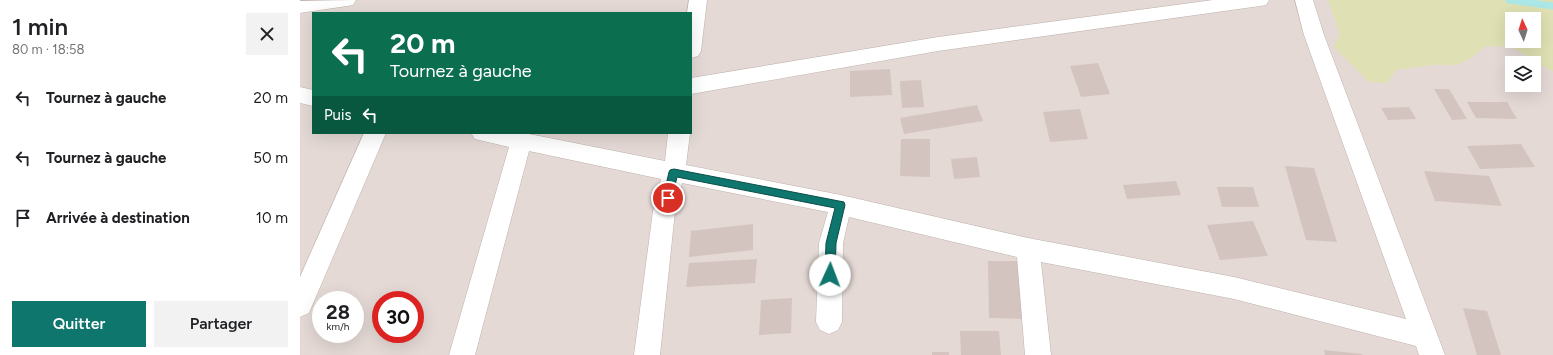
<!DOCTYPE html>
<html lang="fr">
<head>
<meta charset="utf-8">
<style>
  :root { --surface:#fff; --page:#f2f2f2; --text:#202124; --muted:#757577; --accent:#0f766e }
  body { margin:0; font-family:Figtree,sans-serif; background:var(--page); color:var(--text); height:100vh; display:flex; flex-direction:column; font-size:15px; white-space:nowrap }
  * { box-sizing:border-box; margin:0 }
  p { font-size:13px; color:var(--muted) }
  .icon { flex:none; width:22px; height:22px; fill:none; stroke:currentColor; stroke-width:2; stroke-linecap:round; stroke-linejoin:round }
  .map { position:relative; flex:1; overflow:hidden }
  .details { display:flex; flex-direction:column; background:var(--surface); width:300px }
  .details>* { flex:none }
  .hud { position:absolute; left:12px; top:12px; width:380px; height:122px; border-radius:0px; box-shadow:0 4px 16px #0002; background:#0b6e4f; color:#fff; overflow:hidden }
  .needle { width:26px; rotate:356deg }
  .controls { position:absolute; left:1205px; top:12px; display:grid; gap:8px }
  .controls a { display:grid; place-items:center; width:36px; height:36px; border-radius:0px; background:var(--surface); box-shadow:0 4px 16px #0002; font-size:20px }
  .speed { position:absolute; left:12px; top:291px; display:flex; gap:8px; font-size:20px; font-weight:700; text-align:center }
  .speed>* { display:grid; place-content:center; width:52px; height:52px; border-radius:50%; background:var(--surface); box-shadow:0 4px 16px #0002; line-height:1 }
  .speed small { font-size:10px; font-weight:400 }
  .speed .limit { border:6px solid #d22; background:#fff; color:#111 }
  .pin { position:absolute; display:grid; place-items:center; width:34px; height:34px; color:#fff; margin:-17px; border:2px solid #fff; border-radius:50%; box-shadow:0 1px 4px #0007 }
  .me { position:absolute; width:44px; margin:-22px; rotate:2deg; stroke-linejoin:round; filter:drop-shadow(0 0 3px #0008) }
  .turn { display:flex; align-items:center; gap:14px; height:84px; padding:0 12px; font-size:18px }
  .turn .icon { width:52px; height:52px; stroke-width:2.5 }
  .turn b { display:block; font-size:28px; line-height:34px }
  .then { display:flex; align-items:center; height:38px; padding:0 12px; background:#0003; gap:8px; font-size:15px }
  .round { display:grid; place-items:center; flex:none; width:42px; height:42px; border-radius:0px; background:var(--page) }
  .summary { display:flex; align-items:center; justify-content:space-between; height:68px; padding:0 12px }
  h1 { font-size:24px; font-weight:600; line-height:30px }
  .action { display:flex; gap:8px; margin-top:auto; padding:8px 12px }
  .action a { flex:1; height:46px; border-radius:0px; background:var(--accent); color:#fff; font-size:16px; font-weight:600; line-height:46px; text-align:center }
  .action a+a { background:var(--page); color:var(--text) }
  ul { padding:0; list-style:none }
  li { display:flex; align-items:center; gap:12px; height:60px; padding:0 12px }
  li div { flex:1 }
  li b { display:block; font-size:15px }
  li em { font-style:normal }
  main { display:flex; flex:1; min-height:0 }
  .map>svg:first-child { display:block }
  .residential { fill:#e4d9d5; fill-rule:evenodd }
  .green { fill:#dfe1b4; fill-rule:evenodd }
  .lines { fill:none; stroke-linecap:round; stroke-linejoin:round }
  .stream { stroke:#aae7e6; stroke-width:7 }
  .building { fill:#d4c4c0 }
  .minor-casing { stroke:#beb2ad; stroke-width:1 }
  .minor { fill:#fff; fill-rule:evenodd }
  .route { fill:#0f766e; stroke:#0a4d48 }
</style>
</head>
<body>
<main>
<section class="details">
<div class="summary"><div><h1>1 min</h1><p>80 m · 18:58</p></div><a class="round"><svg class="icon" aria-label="close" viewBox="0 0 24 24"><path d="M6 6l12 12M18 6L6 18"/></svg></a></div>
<ul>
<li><svg class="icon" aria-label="left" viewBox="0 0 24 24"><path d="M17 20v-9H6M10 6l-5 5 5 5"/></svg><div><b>Tournez à gauche</b></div><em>20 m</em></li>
<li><svg class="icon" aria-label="left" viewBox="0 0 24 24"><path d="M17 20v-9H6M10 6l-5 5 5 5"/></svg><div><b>Tournez à gauche</b></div><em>50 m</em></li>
<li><svg class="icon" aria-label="arrive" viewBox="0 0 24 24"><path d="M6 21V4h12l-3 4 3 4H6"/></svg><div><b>Arrivée à destination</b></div><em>10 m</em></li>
</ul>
<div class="action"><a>Quitter</a><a>Partager</a></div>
</section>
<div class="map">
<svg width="1253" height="355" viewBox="0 0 1253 355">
  <rect width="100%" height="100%" fill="#f1eae7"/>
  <path class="residential" d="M0 0H1253V355H0ZM13 13H391V133H13ZM1212 19H1234V41H1212ZM1212 63H1234V85H1212ZM21 300H55V334H21ZM81 300H115V334H81Z"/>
  <path class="green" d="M1028 0H1253V72L1212 47 1186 46 1171 58 1156 65H1132L1096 70 1087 83 1069 82 1033 46 1040 35ZM1212 19H1234V41H1212Z"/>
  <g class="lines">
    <path class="stream" d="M1209 0 1253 6"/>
  </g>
  <g class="building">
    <path d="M798 63 810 94 781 97 770 66Z"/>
    <path d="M590 69 592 95 550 97V71Z"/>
    <path d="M621 80 624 107 602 108 600 81Z"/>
    <path d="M1134 89H1149L1167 119 1152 120Z"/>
    <path d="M1167 102H1207L1217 119 1176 118Z"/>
    <path d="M677 105 683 121 604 134 600 118Z"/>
    <path d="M1109 107 1116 119 1088 120 1081 108Z"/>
    <path d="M780 109 788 139 750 142 743 112Z"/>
    <path d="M601 139H630V177L600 176Z"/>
    <path d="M1221 144 1235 167 1180 169 1167 146Z"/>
    <path d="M677 157 680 177 654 179 651 159Z"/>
    <path d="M985 166 1014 168 1037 242 1006 240Z"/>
    <path d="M1124 171 1189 176 1202 206 1135 201Z"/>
    <path d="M876 181 881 195 827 199 823 185Z"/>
    <path d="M917 187H953L959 207H922Z"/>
    <path d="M953 221 968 256 920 260 907 225Z"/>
    <path d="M453 224V250L389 257 391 231Z"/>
    <path d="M457 259 455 283 386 287 389 263Z"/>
    <path d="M688 261H721L723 319 689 318Z"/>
    <path d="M492 298 491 333 459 335 461 300Z"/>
    <path d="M1163 308 1187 311 1201 355H1177Z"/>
    <path d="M660 331H699L701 355H661Z"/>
    <path d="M1024 350 1062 354V355H1025Z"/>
    <rect x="632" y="352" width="17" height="3"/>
  </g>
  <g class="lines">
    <g class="minor-casing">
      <g id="minor">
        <path d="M56 0 53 5 47 6 0 13V1Z"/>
        <path d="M389 0H407L401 51 398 56 391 58V13H387Z"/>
        <path d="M913 0H969L966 5 960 6 638 51 391 94V78L638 37Z"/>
        <path d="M995 0H1013L1024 35 1145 355H1119L1116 346 934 299 741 262 751 355H725L717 257 549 217 543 243 542 322 538 330 529 334 520 330 516 322 519 243 528 212 382 183 375 211 360 355H334L353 211 361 179 229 151 175 355H149L209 147 175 139 171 133H224L365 161 368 133H390L386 165 541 195 728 238 934 277 1106 319 1004 35Z"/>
        <path d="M0 87 13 90V106L0 103Z"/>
        <path d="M64 133H86L9 313 0 317V277Z"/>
      </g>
    </g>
    <use href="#minor" class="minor"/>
  </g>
  <path class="route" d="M374 169 544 202 545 205 536 243 535 275 534 278 530 279 527 278 525 275 526 243 535 208 377 177 372 198 371 201H364L363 198 369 172 370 170Z"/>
</svg>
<div class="controls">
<a><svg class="needle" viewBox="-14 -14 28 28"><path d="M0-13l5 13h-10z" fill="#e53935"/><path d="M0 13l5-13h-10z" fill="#757577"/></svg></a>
<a><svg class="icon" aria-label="layers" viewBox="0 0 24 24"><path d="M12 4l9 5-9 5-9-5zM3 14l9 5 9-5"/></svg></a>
</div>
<div class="speed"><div>28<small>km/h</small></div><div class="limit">30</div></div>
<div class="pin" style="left:368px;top:198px;background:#d93025"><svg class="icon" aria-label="arrive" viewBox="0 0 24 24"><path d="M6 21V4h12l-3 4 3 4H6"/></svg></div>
<svg class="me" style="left:530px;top:275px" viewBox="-20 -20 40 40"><circle r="19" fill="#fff"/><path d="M0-13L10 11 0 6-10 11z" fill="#0f766e"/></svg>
<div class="hud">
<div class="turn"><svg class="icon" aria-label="left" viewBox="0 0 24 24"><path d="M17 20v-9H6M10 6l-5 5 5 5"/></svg><div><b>20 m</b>Tournez à gauche</div></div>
<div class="then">Puis<svg class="icon" aria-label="left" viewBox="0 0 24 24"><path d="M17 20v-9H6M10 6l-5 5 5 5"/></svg></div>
</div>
</div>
</main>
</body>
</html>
